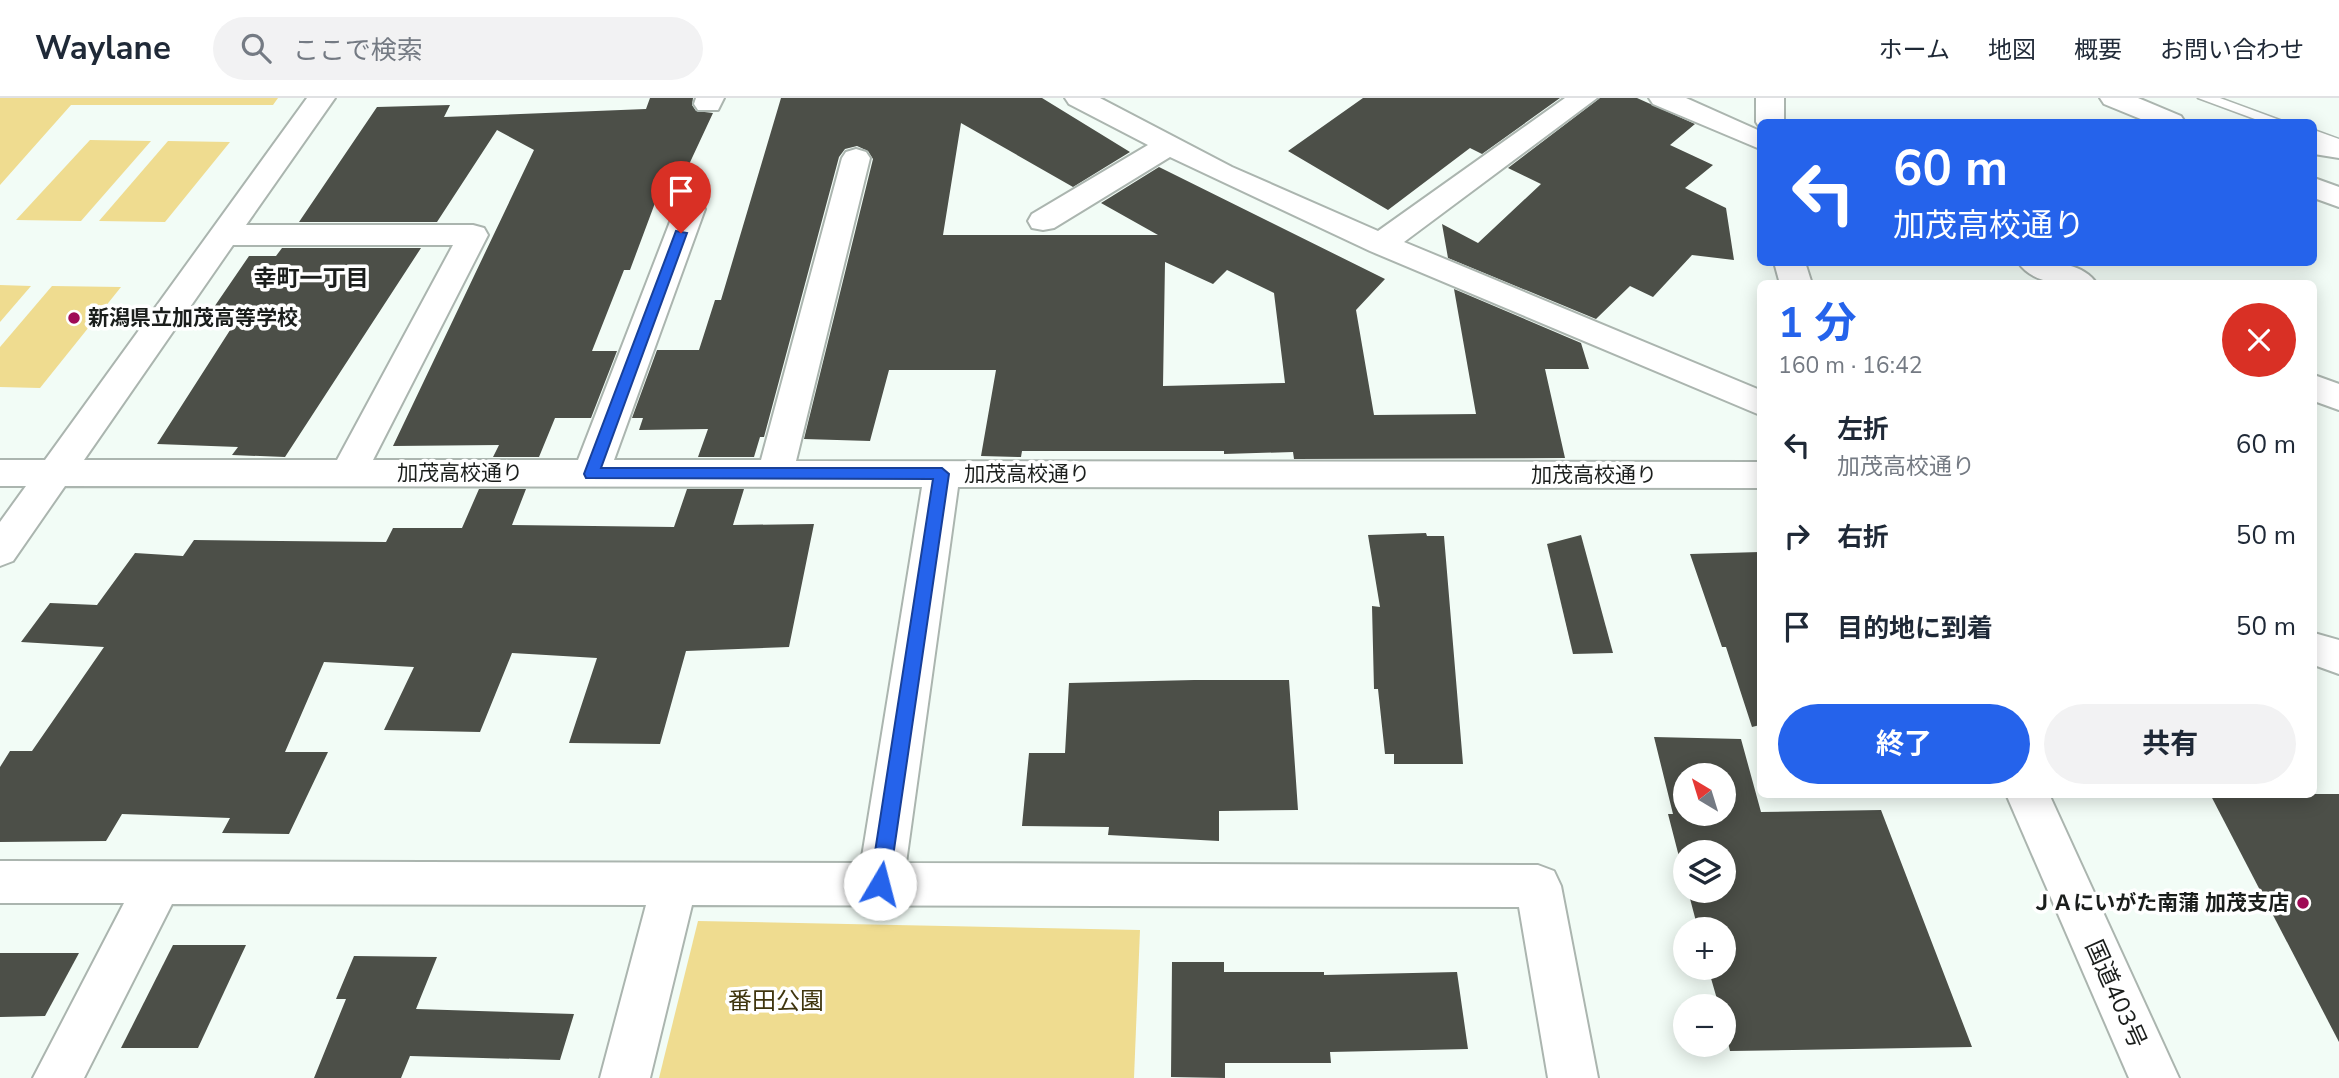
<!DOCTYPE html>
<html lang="ja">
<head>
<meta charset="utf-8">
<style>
  :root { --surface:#fff; --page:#f2f2f3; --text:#1f2937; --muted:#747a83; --line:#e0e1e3; --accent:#2563eb }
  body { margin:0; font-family:"Nunito Sans","Noto Sans JP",sans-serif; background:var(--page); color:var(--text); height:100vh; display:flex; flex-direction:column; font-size:26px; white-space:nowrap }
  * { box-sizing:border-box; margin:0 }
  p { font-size:23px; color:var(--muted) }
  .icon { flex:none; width:38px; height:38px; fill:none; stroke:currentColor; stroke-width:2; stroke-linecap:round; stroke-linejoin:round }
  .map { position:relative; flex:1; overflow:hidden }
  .sheet { position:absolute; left:1757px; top:182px; width:560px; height:518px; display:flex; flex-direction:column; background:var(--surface); border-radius:10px; box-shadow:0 4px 18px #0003 }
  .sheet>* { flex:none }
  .top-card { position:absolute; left:1757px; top:21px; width:560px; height:147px; border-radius:10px; box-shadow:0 4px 18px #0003; background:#2563eb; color:#fff; overflow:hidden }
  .needle { width:46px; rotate:322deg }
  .fabs { position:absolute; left:1673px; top:665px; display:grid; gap:14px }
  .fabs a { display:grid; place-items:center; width:63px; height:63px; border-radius:50%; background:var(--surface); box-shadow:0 4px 18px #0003; font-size:35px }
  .pin { position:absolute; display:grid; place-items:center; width:60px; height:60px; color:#fff; margin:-72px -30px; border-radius:50% 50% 50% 0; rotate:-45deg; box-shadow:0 0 7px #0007 }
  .pin .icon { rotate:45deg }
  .me { position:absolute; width:77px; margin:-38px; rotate:8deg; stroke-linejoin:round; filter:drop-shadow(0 0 5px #0008) }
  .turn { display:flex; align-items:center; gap:24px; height:147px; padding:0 21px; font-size:32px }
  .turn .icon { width:91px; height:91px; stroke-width:2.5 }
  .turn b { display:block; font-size:49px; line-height:60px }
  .round { display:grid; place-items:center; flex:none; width:74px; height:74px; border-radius:37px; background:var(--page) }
  .summary { display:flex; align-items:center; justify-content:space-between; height:119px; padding:0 21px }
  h1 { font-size:42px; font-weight:700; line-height:52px; color:var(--accent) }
  .primary-button { display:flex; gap:14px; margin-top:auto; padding:14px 21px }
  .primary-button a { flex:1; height:80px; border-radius:42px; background:var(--accent); color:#fff; font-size:28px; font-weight:700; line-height:80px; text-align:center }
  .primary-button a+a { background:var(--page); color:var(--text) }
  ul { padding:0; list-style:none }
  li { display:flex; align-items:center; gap:21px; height:91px; padding:0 21px }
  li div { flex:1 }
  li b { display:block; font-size:26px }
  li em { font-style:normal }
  header { display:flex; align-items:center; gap:42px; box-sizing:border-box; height:98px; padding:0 35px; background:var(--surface); border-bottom:2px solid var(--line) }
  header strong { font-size:33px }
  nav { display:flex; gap:38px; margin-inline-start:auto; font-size:24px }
  .search { width:490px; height:63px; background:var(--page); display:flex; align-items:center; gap:18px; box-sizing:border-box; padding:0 24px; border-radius:38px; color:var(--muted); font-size:26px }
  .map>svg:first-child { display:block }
  .green { fill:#efdc90 }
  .building { fill:#4c4f48; fill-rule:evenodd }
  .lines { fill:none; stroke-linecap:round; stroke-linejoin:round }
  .lane-casing { stroke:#abb5af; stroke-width:3 }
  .street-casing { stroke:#abb5af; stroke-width:4 }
  .secondary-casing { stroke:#abb5af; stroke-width:4 }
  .highway-casing { stroke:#abb5af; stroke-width:4 }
  .lane { fill:#fff; fill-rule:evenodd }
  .street { fill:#fff; fill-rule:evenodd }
  .secondary { fill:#fff; fill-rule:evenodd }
  .highway { fill:#fff; fill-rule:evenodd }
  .route { fill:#2563eb; stroke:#184099; stroke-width:2 }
  .poi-dot { fill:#9f0b55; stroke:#fff; stroke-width:2.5 }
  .labels { text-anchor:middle; stroke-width:7; stroke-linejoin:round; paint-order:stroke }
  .poi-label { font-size:21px; font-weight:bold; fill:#1b1e1c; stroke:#fff; text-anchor:start }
  .street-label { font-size:21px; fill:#1b1e1c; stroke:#fff }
  .neighbourhood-label { font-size:23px; font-weight:bold; fill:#1b1e1c; stroke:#fff }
  .near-street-label { font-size:24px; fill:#1b1e1c; stroke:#fff }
  .near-park-label { font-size:24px; fill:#3f350e; stroke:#fff }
</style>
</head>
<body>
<header>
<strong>Waylane</strong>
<div class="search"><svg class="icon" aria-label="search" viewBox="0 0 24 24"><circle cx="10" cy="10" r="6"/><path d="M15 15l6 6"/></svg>ここで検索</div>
<nav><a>ホーム</a><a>地図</a><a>概要</a><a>お問い合わせ</a></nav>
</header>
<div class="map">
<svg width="2339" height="980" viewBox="0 0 2339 980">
  <rect width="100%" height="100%" fill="#f2fcf6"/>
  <g class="green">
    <path d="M0 0H278L273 7H71L0 87Z"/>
    <path d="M90 42 151 43 81 123 16 122Z"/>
    <path d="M168 43 230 44 165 124 99 123Z"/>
    <path d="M0 187 31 188 0 224Z"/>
    <path d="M52 188 121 189 40 290 0 289V249Z"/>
    <path d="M698 823 1140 832 1134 980H659Z"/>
  </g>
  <g class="building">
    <path d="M650 0H693L692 7 696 13 713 15 678 90 661 89 630 172H624L592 253H617L591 320H555L539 359H493L499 347 393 348 534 52 497 32 437 124H299L377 9 450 7 444 19 646 11Z"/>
    <path d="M781 0H1042L1130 54 1073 89 961 25 943 137H1158L1101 105 1159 69 1385 181 1356 212 1374 317 1476 316 1454 191 1581 245 1589 271H1545L1565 360 1294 361 1293 354 1224 356V353H1022L1021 359 981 358 996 272H889L870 343 804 341 873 61 868 53 857 48 845 51 839 59 764 339H760L754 359H698L708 331 639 332 643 320H632L657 252H699L715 202H721ZM1165 164 1213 186 1227 172 1274 195 1285 285 1163 288Z"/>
    <path d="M1363 0H1560L1482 56 1470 50 1388 112 1288 53Z"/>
    <path d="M1600 0H1637L1695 26 1670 47 1713 67 1685 90 1726 110 1734 162 1692 157 1653 199 1630 188 1596 221 1448 160 1442 126 1478 145 1541 86 1508 70Z"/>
    <path d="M282 150H421L285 359 232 357 238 349 157 346 241 215H210L249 158H276Z"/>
    <path d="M479 391H526L512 427 674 429 687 391H744L733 427 814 426 789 549 686 553 660 646 569 645 597 560 512 555 480 634 384 632 414 569 324 564 285 654H328L289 736 222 735 230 720 122 716 106 743 0 744V669L10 653H32L104 549 21 544 50 505 97 507 135 455 183 458 194 442 386 444 393 430H462Z"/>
    <path d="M1426 435 1427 438H1444L1463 666H1394V656H1385L1378 591H1374L1372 508 1380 509 1368 437Z"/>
    <path d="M1581 437 1613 555 1573 556 1547 446Z"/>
    <path d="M1760 454V627L1752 629 1726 549H1722L1690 456Z"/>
    <path d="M1194 582H1289L1298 712 1219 713V743L1108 737 1109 729 1022 728 1029 655H1065L1069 585Z"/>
    <path d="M1654 639 1741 641 1761 714 1881 712 1972 949 1730 953 1724 928V908H1719L1708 870H1724V831H1698L1688 793H1724V754H1685V782L1668 716H1673ZM1685 677H1724V716H1685Z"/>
    <path d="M2210 696H2339V944Z"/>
    <path d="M173 847H246L198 950H121Z"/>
    <path d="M0 855H79L45 918 0 919Z"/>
    <path d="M354 858 437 859 416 911 574 916 560 962 410 958 401 980H314L346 901H336Z"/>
    <path d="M1172 864H1224V874H1324V877L1457 874 1468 951 1330 954 1331 965H1225V980L1171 979Z"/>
  </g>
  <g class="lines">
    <g class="lane-casing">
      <g id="lane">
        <path d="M2198 0H2220L2285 24H2263Z"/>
        <path d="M2314 32 2339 41V51L2314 42Z"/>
      </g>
    </g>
    <g class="street-casing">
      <g id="street">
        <path d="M307 0H335L246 127H473L484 130 488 137 373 362H578L675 111 679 104 690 102 701 104 705 111 614 362H761L842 60 846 54 856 51 866 54 870 60 796 363 1760 364V390L958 389 906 765 1538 767 1554 773 1561 788 1598 980H1548L1519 809 692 807 650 980H600L646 807 172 806 84 980H33L124 805H0V763L861 765 922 389 65 388 13 463 0 468V424L26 388H0V362H45ZM233 147H453L337 362H84Z"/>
        <path d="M696 0H724L718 12H698L694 6Z"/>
        <path d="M1065 0H1100L1232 69 1378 133 1565 0H1597L1404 144 1760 292V317L1370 153 1170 59 1054 130 1043 132 1032 130 1028 123 1032 116 1148 47 1069 6Z"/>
        <path d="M1649 0H1686L1760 33V51L1653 6Z"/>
        <path d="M2314 39 2339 42V60L2314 56Z"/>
        <path d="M2018 164C2043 164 2081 161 2097 186 2071 186 2034 189 2018 164Z"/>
        <path d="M2314 277 2339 286V312L2314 303Z"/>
        <path d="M2314 535 2339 542V576L2314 567Z"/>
      </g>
    </g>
    <g class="secondary-casing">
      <g id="secondary">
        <path d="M2100 0H2138L2181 18 2185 24H2148L2104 6Z"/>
        <path d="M2314 80 2339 89V109L2314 100Z"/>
      </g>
    </g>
    <g class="highway-casing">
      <g id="highway">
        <path d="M1756 0H1784V24H1760V30L1756 24Z"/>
        <path d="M1774 164H1805L1812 186H1780Z"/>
        <path d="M2006 696H2049L2179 980H2129Z"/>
      </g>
    </g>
    <use href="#lane" class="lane"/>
    <use href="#street" class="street"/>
    <use href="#secondary" class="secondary"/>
    <use href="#highway" class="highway"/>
  </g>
  <path class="route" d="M676 133 687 135 601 370H942L949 376 889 786 886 792 880 795 873 792 870 786 933 381 586 380 584 376Z"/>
  <g class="poi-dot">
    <circle cx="74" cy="220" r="7"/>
    <circle cx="2303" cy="805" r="7"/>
  </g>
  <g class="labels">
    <g class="poi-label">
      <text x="88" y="227">新潟県立加茂高等学校</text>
      <text x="2289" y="812" text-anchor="end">ＪＡにいがた南蒲 加茂支店</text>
    </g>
    <g class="street-label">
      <text x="460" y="382">加茂高校通り</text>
      <text x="1027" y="383">加茂高校通り</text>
      <text x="1594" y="384">加茂高校通り</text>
    </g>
    <g class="neighbourhood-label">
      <text x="311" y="188">幸町一丁目</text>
    </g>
    <g class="near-street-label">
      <text transform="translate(2116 896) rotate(66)" y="8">国道403号</text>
    </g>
    <g class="near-park-label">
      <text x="776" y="911">番田公園</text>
    </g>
  </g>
</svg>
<div class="fabs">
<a><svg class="needle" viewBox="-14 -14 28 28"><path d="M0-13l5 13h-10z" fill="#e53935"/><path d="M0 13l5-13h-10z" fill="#747a83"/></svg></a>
<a><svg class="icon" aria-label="layers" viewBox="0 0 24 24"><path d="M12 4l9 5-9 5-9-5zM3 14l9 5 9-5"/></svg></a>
<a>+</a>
<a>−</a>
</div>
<div class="pin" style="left:681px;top:135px;background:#d93025"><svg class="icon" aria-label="arrive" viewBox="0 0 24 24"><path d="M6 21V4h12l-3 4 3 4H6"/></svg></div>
<svg class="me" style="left:880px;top:786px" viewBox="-20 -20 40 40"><circle r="19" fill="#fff"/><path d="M0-13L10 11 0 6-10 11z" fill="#2563eb"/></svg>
<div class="top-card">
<div class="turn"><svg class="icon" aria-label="left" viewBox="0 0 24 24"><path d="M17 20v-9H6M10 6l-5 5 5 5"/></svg><div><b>60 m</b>加茂高校通り</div></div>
</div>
<section class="sheet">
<div class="summary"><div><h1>1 分</h1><p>160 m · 16:42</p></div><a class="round" style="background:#d93025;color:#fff"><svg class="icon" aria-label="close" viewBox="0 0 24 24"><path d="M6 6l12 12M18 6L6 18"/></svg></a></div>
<ul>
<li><svg class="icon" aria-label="left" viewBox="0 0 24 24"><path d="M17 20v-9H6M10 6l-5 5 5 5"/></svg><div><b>左折</b><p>加茂高校通り</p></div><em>60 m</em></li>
<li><svg class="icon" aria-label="right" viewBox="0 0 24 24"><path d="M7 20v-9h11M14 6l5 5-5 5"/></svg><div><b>右折</b></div><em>50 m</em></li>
<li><svg class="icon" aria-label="arrive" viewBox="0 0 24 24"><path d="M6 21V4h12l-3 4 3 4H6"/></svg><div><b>目的地に到着</b></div><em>50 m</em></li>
</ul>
<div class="primary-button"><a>終了</a><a>共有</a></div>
</section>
</div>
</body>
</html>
